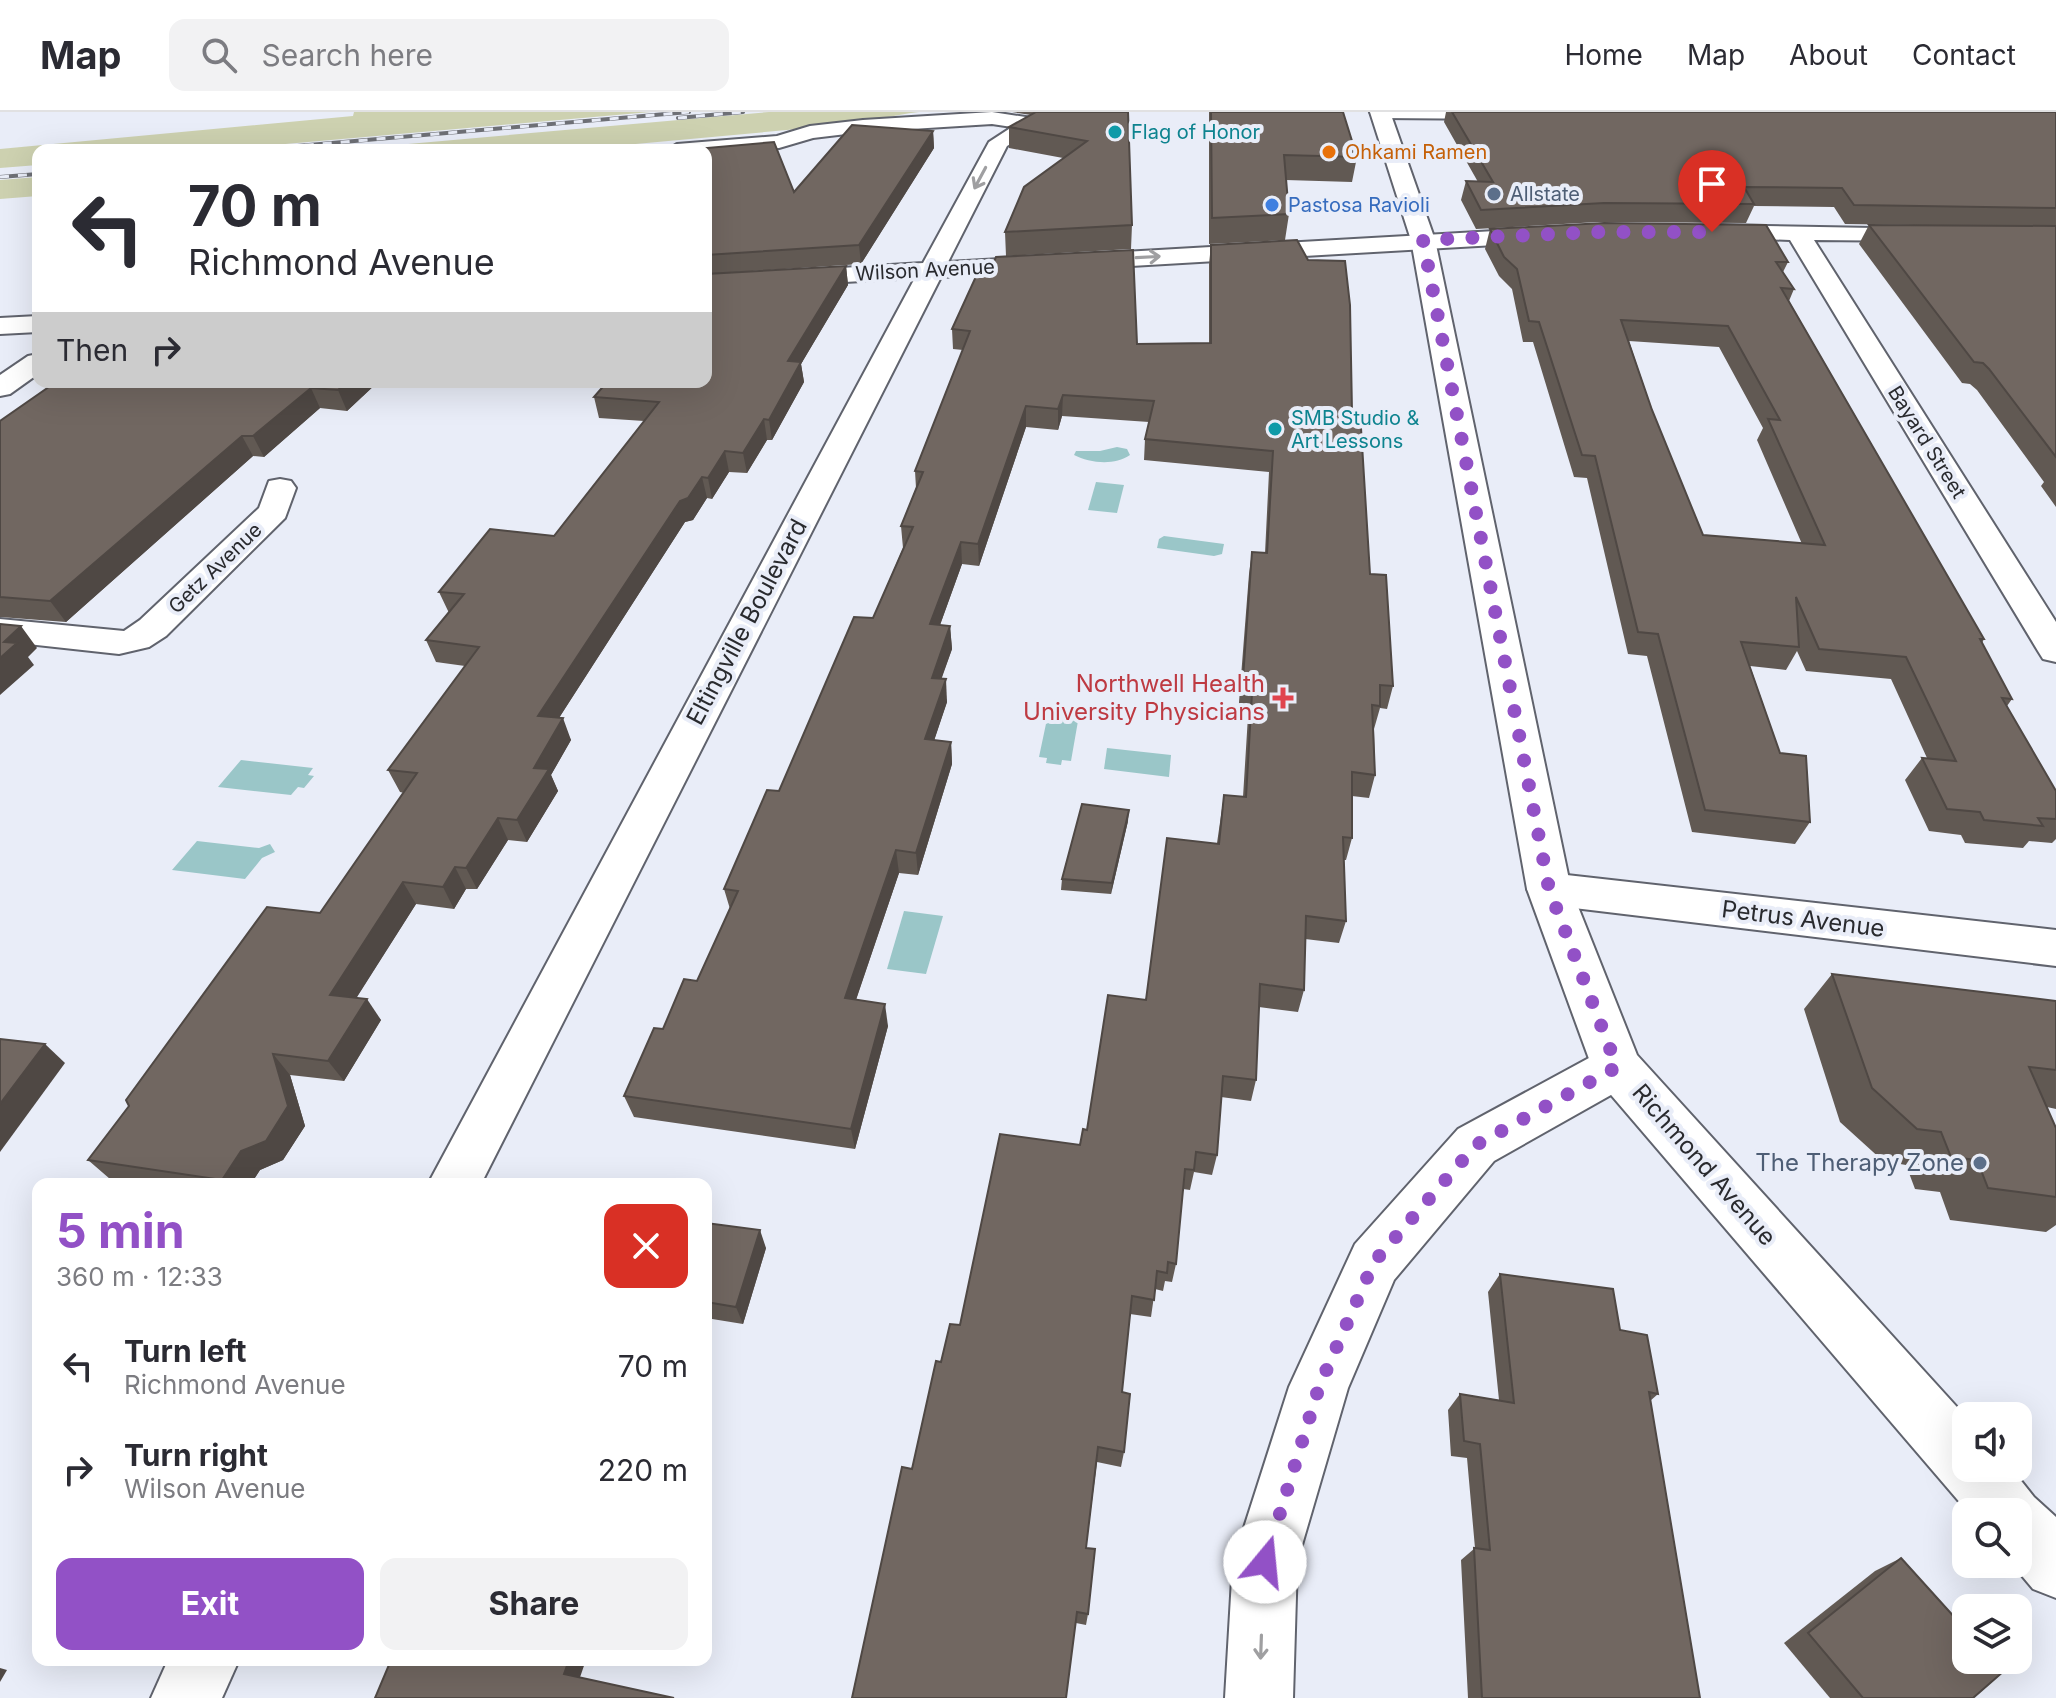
<!DOCTYPE html>
<html lang="en">
<head>
<meta charset="utf-8">
<style>
  :root { --surface:#fff; --page:#f2f2f3; --text:#2b2b33; --muted:#7c7c81; --line:#e1e1e2; --accent:#9251c6 }
  body { margin:0; font-family:Inter,sans-serif; background:var(--page); color:var(--text); height:100vh; display:flex; flex-direction:column; font-size:30px; white-space:nowrap }
  * { box-sizing:border-box; margin:0 }
  p { font-size:26px; color:var(--muted) }
  .icon { flex:none; width:44px; height:44px; fill:none; stroke:currentColor; stroke-width:2; stroke-linecap:round; stroke-linejoin:round }
  .map { position:relative; flex:1; overflow:hidden }
  .drawer { position:absolute; left:32px; top:1066px; width:680px; height:488px; display:flex; flex-direction:column; background:var(--surface); border-radius:16px; box-shadow:0 8px 32px #0002 }
  .drawer>* { flex:none }
  .guide { position:absolute; left:32px; top:32px; width:680px; height:244px; border-radius:16px; box-shadow:0 8px 32px #0002; background:#fff; color:var(--text); overflow:hidden }
  .buttons { position:absolute; left:1952px; top:1290px; display:grid; gap:16px }
  .buttons a { display:grid; place-items:center; width:80px; height:80px; border-radius:16px; background:var(--surface); box-shadow:0 8px 32px #0002; font-size:40px }
  .pin { position:absolute; display:grid; place-items:center; width:68px; height:68px; color:#fff; margin:-82px -34px; border-radius:50% 50% 50% 0; rotate:-45deg; box-shadow:0 0 8px #0007 }
  .pin .icon { rotate:45deg }
  .me { position:absolute; width:88px; margin:-44px; rotate:17deg; stroke-linejoin:round; filter:drop-shadow(0 0 6px #0008) }
  .turn { display:flex; align-items:center; gap:28px; height:168px; padding:0 24px; font-size:36px }
  .turn .icon { width:104px; height:104px; stroke-width:2.5 }
  .turn b { display:block; font-size:56px; line-height:68px }
  .then { display:flex; align-items:center; height:76px; padding:0 24px; background:#0003; gap:16px; font-size:30px }
  .round { display:grid; place-items:center; flex:none; width:84px; height:84px; border-radius:16px; background:var(--page) }
  .summary { display:flex; align-items:center; justify-content:space-between; height:136px; padding:0 24px }
  h1 { font-size:48px; font-weight:700; line-height:60px; color:var(--accent) }
  .action { display:flex; gap:16px; margin-top:auto; padding:16px 24px }
  .action a { flex:1; height:92px; border-radius:16px; background:var(--accent); color:#fff; font-size:32px; font-weight:700; line-height:92px; text-align:center }
  .action a+a { background:var(--page); color:var(--text) }
  ul { padding:0; list-style:none }
  li { display:flex; align-items:center; gap:24px; height:104px; padding:0 24px }
  li div { flex:1 }
  li b { display:block; font-size:30px }
  li em { font-style:normal }
  header { display:flex; align-items:center; gap:48px; box-sizing:border-box; height:112px; padding:0 40px; background:var(--surface); border-bottom:2px solid var(--line) }
  header strong { font-size:38px }
  nav { display:flex; gap:44px; margin-inline-start:auto; font-size:28px }
  .search { width:560px; height:72px; background:var(--page); display:flex; align-items:center; gap:20px; box-sizing:border-box; padding:0 28px; border-radius:16px; color:var(--muted); font-size:30px }
  .map>svg:first-child { display:block }
  .green { fill:#cdd1b0 }
  .water { fill:#9ac6c8 }
  .lines { fill:none; stroke-linecap:round; stroke-linejoin:round }
  .minor-casing { stroke:#60636d; stroke-width:4 }
  .major-casing { stroke:#60636d; stroke-width:4 }
  .minor { fill:#fff; fill-rule:evenodd }
  .major { fill:#fff; fill-rule:evenodd }
  .rail-casing { stroke:#6e7076; stroke-width:4 }
  .rail { stroke:#e9edf8; stroke-width:3; stroke-dasharray:9; stroke-linecap:butt }
  .wall { fill:#615953; fill-rule:evenodd }
  .shaded-wall { fill:#4f4844 }
  .building { fill:#716761; stroke:#4f4844; stroke-width:2; fill-rule:evenodd }
  .oneway { stroke:#9f9fa1 }
  .route { stroke:#9251c6; stroke-width:14; stroke-dasharray:0 25.2 }
  .culture-dot { fill:#0f9aa8; stroke:#e9edf8; stroke-width:3 }
  .food-dot { fill:#e8710a; stroke:#e9edf8; stroke-width:3 }
  .service-dot { fill:#5c6f8a; stroke:#e9edf8; stroke-width:3 }
  .shop-dot { fill:#3f7fe0; stroke:#e9edf8; stroke-width:3 }
  .health-dot { fill:#e0444e; stroke:#e9edf8; stroke-width:3 }
  .labels { text-anchor:middle; stroke-width:8; stroke-linejoin:round; paint-order:stroke }
  .far-culture-label { font-size:20px; fill:#0d838f; stroke:#e9edf8; text-anchor:start }
  .far-food-label { font-size:20px; fill:#c56008; stroke:#e9edf8; text-anchor:start }
  .far-service-label { font-size:20px; fill:#4e5e75; stroke:#e9edf8; text-anchor:start }
  .far-shop-label { font-size:20px; fill:#366cbe; stroke:#e9edf8; text-anchor:start }
  .far-street-label { font-size:20px; fill:#292a2e; stroke:#e9edf8 }
  .street-label { font-size:24px; fill:#292a2e; stroke:#e9edf8 }
  .health-label { font-size:24px; fill:#be3a42; stroke:#e9edf8; text-anchor:end }
  .service-label { font-size:24px; fill:#4e5e75; stroke:#e9edf8; text-anchor:end }
</style>
</head>
<body>
<header>
<strong>Map</strong>
<div class="search"><svg class="icon" aria-label="search" viewBox="0 0 24 24"><circle cx="10" cy="10" r="6"/><path d="M15 15l6 6"/></svg>Search here</div>
<nav><a>Home</a><a>Map</a><a>About</a><a>Contact</a></nav>
</header>
<div class="map">
<svg width="2056" height="1586" viewBox="0 0 2056 1586">
  <rect width="100%" height="100%" fill="#e9edf8"/>
  <g class="green">
    <path d="M354 0H651L217 38H38V53L0 56V37L353 4Z"/>
    <path d="M769 0H919C892 3 868 10 842 13L570 38H340Z"/>
    <path d="M38 65V84L0 87V68Z"/>
  </g>
  <g class="water">
    <path d="M1117 335 1127 337 1130 343C1114 354 1090 351 1074 343L1076 339H1100Z"/>
    <path d="M1096 370 1124 373 1117 401 1088 398Z"/>
    <path d="M1164 424 1224 432 1222 442 1214 444 1157 436 1159 427Z"/>
    <path d="M1047 607 1078 609 1071 649 1062 648 1061 653 1046 651 1047 646 1039 645Z"/>
    <path d="M1107 636 1171 643 1169 665 1104 657Z"/>
    <path d="M241 648 313 656 308 663 314 664 304 676 298 675 291 683 218 675Z"/>
    <path d="M197 729 259 736 270 732 275 740 262 746 245 767 172 758Z"/>
    <path d="M904 799 943 804 926 862 887 857Z"/>
  </g>
  <g class="lines">
    <g class="minor-casing">
      <g id="minor">
        <path d="M992 0 1032 6 1059 0H1095L1092 4 1039 16 1007 34 948 150 1546 116 1554 118 1558 123 1554 128 1546 130 941 165 481 1072H428L915 166 706 178V164L923 151 989 30 1012 15 992 12 863 20 813 26 779 36 706 42V38H667L677 32 777 24 810 14 863 8Z"/>
        <path d="M1370 0H1515L1516 1 1506 7 1380 6Z"/>
        <path d="M1711 113 1930 117 1934 122 1930 127 1922 129 1814 128 2056 510V550L2043 547 2038 539 1790 128 1703 125 1699 120 1703 115Z"/>
        <path d="M38 204V220L0 222V206Z"/>
        <path d="M38 242V262L10 282 0 284V263L28 244Z"/>
        <path d="M280 367 291 369 296 376 285 406 166 524 149 535 119 542 0 529V507L124 519 140 508 259 396 269 369Z"/>
        <path d="M1549 761 2056 818V854L1549 793 1534 788 1527 777 1534 766Z"/>
        <path d="M1617 934 1634 940 1642 955 1634 970 1494 1049 1394 1168 1348 1276 1297 1450 1293 1586H1225L1233 1450 1289 1275 1355 1132 1458 1017 1600 940Z"/>
        <path d="M168 1548H239L222 1586H151Z"/>
      </g>
    </g>
    <g class="major-casing">
      <path id="major" d="M1370 0H1390L1435 128 1571 777 1637 943 1966 1305V1356H2011L2034 1385 2056 1405V1486L2033 1477 2012 1452H2018V1400H1968L1600 970 1592 955 1527 777 1411 128Z"/>
    </g>
    <use href="#minor" class="minor"/>
    <use href="#major" class="major"/>
    <g class="rail-casing">
      <g id="rail">
        <path d="M678 6 743 0"/>
        <path d="M251 38 689 0"/>
        <path d="M0 65 38 62"/>
      </g>
    </g>
    <use href="#rail" class="rail"/>
  </g>
  <g class="wall">
    <path d="M1012 0H1128L1132 113 1131 137 1006 144 1005 120 1063 46 1009 36V15L1031 3Z"/>
    <path d="M1209 0H1343L1357 45 1352 70 1286 68 1289 102 1285 128 1209 132Z"/>
    <path d="M1446 0H2056V395L2041 374 2044 370 1977 278 1970 272 1962 271 1859 132 1869 113 1983 114 1845 112 1834 95 1754 94 1746 111 1598 110 1476 117 1461 88 1466 69 1478 70 1444 10Z"/>
    <path d="M933 19 934 36 861 152 706 162V38L794 80Z"/>
    <path d="M1490 117 1788 150 1783 160 1794 177 1789 189 1984 527 1982 531 2012 587 2007 594 2056 680V727L2052 731 2029 729 2023 736 1965 731 1961 723 1929 719 1905 668 1922 646H1927L1891 567 1806 559 1797 539 1786 558 1750 554 1780 641 1810 710 1795 732 1692 720 1647 544 1628 542 1587 366 1574 365 1533 230H1523L1512 177 1499 164 1485 137ZM1629 229 1719 235 1763 316 1757 328 1802 432 1703 423 1652 298Z"/>
    <path d="M1211 133 1352 300 1370 462 1393 574 1387 597 1380 596 1374 617 1375 663 1369 686 1352 684V726L1346 748H1344L1346 809 1339 831 1305 827 1304 878 1298 900 1259 895 1256 968 1251 989 1221 985 1217 1043 1212 1063 1194 1060 1190 1078 1183 1077 1176 1152 1172 1170 1165 1169 1163 1179 1155 1177 1151 1205 1130 1202 1122 1280 1124 1340 1121 1355 1097 1350 1086 1436 1088 1502 1086 1513 1076 1511 912 1357 941 1250 960 1213 1080 1033 1217 731 1224 683 1243 685 1248 604 1238 603 1249 462 1252 440 1265 441 1269 360 1144 348 1145 327 1149 310 1062 304 1058 318 1026 315 979 454 962 452 940 513 950 514 952 537 941 567 947 590 934 628 951 630 952 652 918 763 899 761 856 888 888 914 855 1037 634 1005 624 984 663 917 697 869 730 797 724 777 779 679 873 506 903 436 901 414 916 376 915 359 963 238 953 237 952 217 1137 232 1209 231V152Z"/>
    <path d="M846 154 848 173 801 252 804 270 772 328H767L747 361 729 360 712 387 707 386 693 408 685 410 559 606 571 628 551 663 558 679 527 730 508 728 477 777H466L454 797 416 792 356 886 381 908 344 969 290 963 305 1014 283 1048 260 1058 251 1072H143L110 1067 88 1048 320 801 404 681 400 680 388 658 465 554 436 550 426 528 449 501 439 480 554 424 644 309 599 306 594 285Z"/>
    <path d="M56 270H378L347 299 320 296 264 345 253 344 66 510 0 505V309Z"/>
    <path d="M1128 709 1111 782 1061 778 1062 767Z"/>
    <path d="M1832 862 2056 889V997L2047 995 2056 1016V1113L2046 1120 1950 1108 1940 1080 1915 1077 1906 1053 1883 1049 1840 1010 1804 897Z"/>
    <path d="M706 1111 766 1136 743 1212 706 1206Z"/>
    <path d="M1500 1162 1620 1218 1658 1282 1650 1289 1700 1586H1468L1461 1448 1475 1436 1467 1346 1451 1344 1448 1298 1460 1282 1499 1288 1488 1180Z"/>
    <path d="M1901 1446 1973 1586H1830L1784 1531 1875 1459Z"/>
  </g>
  <g class="shaded-wall">
    <path d="M933 19 934 36 861 152 859 133Z"/>
    <path d="M846 154 848 173 801 252 804 270 772 328 769 308 788 249Z"/>
    <path d="M347 270H378L347 299 338 278Z"/>
    <path d="M311 276 320 296 264 345 253 324Z"/>
    <path d="M1063 283 1062 304 1058 318V297Z"/>
    <path d="M1026 294V315L979 454 978 432Z"/>
    <path d="M764 307 767 328 747 361 743 341Z"/>
    <path d="M242 324 253 344 66 510 50 489Z"/>
    <path d="M725 339 729 360 712 387 708 366Z"/>
    <path d="M702 365 707 386 693 408 685 410 546 626 538 604 680 389Z"/>
    <path d="M961 430 962 452 932 535 930 512Z"/>
    <path d="M21 514 37 536 28 545 34 553 0 583V546L4 530Z"/>
    <path d="M950 514 952 537 934 588 932 566Z"/>
    <path d="M946 567 947 590 927 650 925 627Z"/>
    <path d="M563 606 571 628 551 663 558 679 527 730 517 708 534 656Z"/>
    <path d="M951 630 952 652 918 763 916 741Z"/>
    <path d="M1129 698 1128 709 1111 782 1112 771Z"/>
    <path d="M498 706 508 728 477 777 466 756Z"/>
    <path d="M896 738 899 761 849 908 845 886Z"/>
    <path d="M455 755 466 777 454 797 443 775Z"/>
    <path d="M403 770 416 792 345 904 330 883Z"/>
    <path d="M367 887 381 908 344 969 328 949Z"/>
    <path d="M885 892 888 914 855 1037 851 1017Z"/>
    <path d="M45 932 65 951 0 1040V992Z"/>
    <path d="M273 942 290 963 305 1014 283 1048 260 1058 251 1072H226L222 1068Z"/>
    <path d="M760 1118 766 1136 743 1212 736 1195Z"/>
    <path d="M569 1548H586L578 1571 564 1562Z"/>
    <path d="M0 1556 7 1558 0 1570Z"/>
  </g>
  <g class="building">
    <path d="M1036 0H1128L1132 113 1005 120 1024 75 1087 29 1009 15Z"/>
    <path d="M1211 0H1343L1357 45 1284 43 1289 102 1212 106Z"/>
    <path d="M1452 0H2056V96L1854 93 1842 76 1744 75 1754 92 1604 91 1481 98 1466 69 1493 70Z"/>
    <path d="M852 13 933 19 859 133 706 143V38L696 37 774 30 794 80Z"/>
    <path d="M1604 111 1766 113 1788 150H1776L1794 177 1781 176 1984 527H1980L2012 587 2002 586 2056 679V707L2038 706 2043 714 1984 708 1980 700 1947 697 1922 646 1956 649 1906 545 1819 537 1796 485 1799 535 1741 530 1780 641 1806 644 1810 710 1705 698 1658 522 1638 520 1595 344 1582 343 1539 210 1529 209 1517 157 1504 145 1490 117ZM1621 208 1728 214 1780 308 1768 307 1825 433 1703 423 1652 298Z"/>
    <path d="M1869 113 2056 114V345L1989 257 1983 251 1974 250Z"/>
    <path d="M1297 128 1308 148 1345 149 1350 193 1352 300H1360L1370 462 1386 463 1393 574 1380 573V594L1372 593 1375 663 1352 660V726L1343 725 1346 809 1306 804 1304 878 1260 872 1256 968 1223 964 1217 1043 1196 1040 1194 1058 1185 1057 1176 1152 1168 1150 1167 1161 1157 1159 1154 1188 1132 1184 1122 1280 1130 1282 1124 1340 1098 1335 1086 1436 1095 1437 1088 1502 1077 1500 1066 1586H852L902 1355 912 1357 936 1249 941 1250 950 1212 960 1213 1000 1022 1080 1033 1083 1017 1087 1018 1108 883 1146 888 1167 726 1219 732 1224 683 1246 685 1252 581 1242 580 1252 440 1267 441 1273 339 1145 327 1154 289 1063 283 1058 297 1026 294 978 432 961 430 930 512 950 514 932 566 946 567 925 627 951 630 916 741 896 738 845 886 885 892 851 1017 624 984 654 916 663 917 684 867 697 869 738 779 724 777 767 678 779 679 854 505 873 506 913 415 901 414 923 360 915 359 970 219 952 217 978 160 989 161 996 145 1133 138 1137 232 1211 231V133Z"/>
    <path d="M846 154 788 249 801 250 769 308 764 307 743 341 725 339 708 366 702 365 688 386 680 389 538 604 563 606 534 656 549 657 517 708 498 706 466 756 455 755 443 775 403 770 330 883 367 887 328 949 273 942 288 994 266 1029 241 1039 222 1068 88 1048 129 994 126 988 267 795 320 801 417 661 388 658 479 535 426 528 464 482 439 480 490 417 554 424 659 290 594 285 607 270H706V162Z"/>
    <path d="M56 270H347L338 278 311 276 253 324H242L50 489 0 485V309Z"/>
    <path d="M0 512 21 514 4 530 17 531 0 546Z"/>
    <path d="M1082 692 1129 698 1112 771 1062 767Z"/>
    <path d="M1832 862 2056 889V958L2029 955 2056 1016V1085L1988 1076 1977 1048 1951 1045 1941 1020 1917 1017 1872 976Z"/>
    <path d="M0 927 45 932 0 992Z"/>
    <path d="M706 1111 760 1118 736 1195 706 1190Z"/>
    <path d="M1500 1162 1613 1177 1620 1218 1647 1223 1658 1282 1649 1280 1700 1586H1482L1474 1436 1490 1438 1480 1332 1464 1329 1460 1282 1514 1291Z"/>
    <path d="M1901 1446 1966 1518V1548H1994L2004 1559 1973 1586H1863L1808 1521Z"/>
    <path d="M391 1548H569L564 1562 674 1586H375Z"/>
  </g>
  <defs><path id="oneway-shaft" d="M-6 0H5M1.5-3L5.5 0L1.5 3" fill="none" stroke-width="1.6" stroke-linecap="round" stroke-linejoin="round" transform="scale(2)"/></defs>
  <g class="oneway">
    <use href="#oneway-shaft" transform="translate(980 66) rotate(118)"/>
    <use href="#oneway-shaft" transform="translate(1148 145) rotate(-3)"/>
    <use href="#oneway-shaft" transform="translate(1261 1535) rotate(92)"/>
  </g>
  <g class="lines">
    <path class="route" d="M1265 1450 1319 1275 1374 1150 1476 1033 1617 955 1549 777 1423 128 1598 120H1712"/>
  </g>
  <g class="culture-dot">
    <circle cx="1115" cy="20" r="8"/>
    <circle cx="1275" cy="317" r="8"/>
  </g>
  <circle class="food-dot" cx="1329" cy="40" r="8"/>
  <g class="service-dot">
    <circle cx="1494" cy="82" r="8"/>
    <circle cx="1980" cy="1051" r="8"/>
  </g>
  <circle class="shop-dot" cx="1272" cy="93" r="8"/>
  <path class="health-dot" d="M1279 574h8v8h8v8h-8v8h-8v-8h-8v-8h8z"/>
  <g class="labels">
    <g class="far-culture-label">
      <text x="1131" y="27">Flag of Honor</text>
      <text x="1291" y="313">SMB Studio &amp;<tspan x="1291" dy="23">Art Lessons</tspan></text>
    </g>
    <g class="far-food-label">
      <text x="1345" y="47">Ohkami Ramen</text>
    </g>
    <g class="far-service-label">
      <text x="1510" y="89">Allstate</text>
    </g>
    <g class="far-shop-label">
      <text x="1288" y="100">Pastosa Ravioli</text>
    </g>
    <g class="far-street-label">
      <text transform="translate(925 158) rotate(-3)" y="7">Wilson Avenue</text>
      <text transform="translate(1927 330) rotate(58)" y="7">Bayard Street</text>
      <text transform="translate(215 456) rotate(-44)" y="7">Getz Avenue</text>
    </g>
    <g class="street-label">
      <text transform="translate(747 510) rotate(-62)" y="8">Eltingville Boulevard</text>
      <text transform="translate(1803 807) rotate(7)" y="8">Petrus Avenue</text>
      <text transform="translate(1704 1053) rotate(49)" y="8">Richmond Avenue</text>
    </g>
    <g class="health-label">
      <text x="1265" y="580">Northwell Health<tspan x="1265" dy="28">University Physicians</tspan></text>
    </g>
    <g class="service-label">
      <text x="1964" y="1059">The Therapy Zone</text>
    </g>
  </g>
</svg>
<div class="buttons">
<a><svg class="icon" aria-label="sound" viewBox="0 0 24 24"><path d="M4 9h4l5-4v14l-5-4H4zM17 9q2 3 0 6"/></svg></a>
<a><svg class="icon" aria-label="search" viewBox="0 0 24 24"><circle cx="10" cy="10" r="6"/><path d="M15 15l6 6"/></svg></a>
<a><svg class="icon" aria-label="layers" viewBox="0 0 24 24"><path d="M12 4l9 5-9 5-9-5zM3 14l9 5 9-5"/></svg></a>
</div>
<div class="pin" style="left:1712px;top:120px;background:#d93025"><svg class="icon" aria-label="arrive" viewBox="0 0 24 24"><path d="M6 21V4h12l-3 4 3 4H6"/></svg></div>
<svg class="me" style="left:1265px;top:1450px" viewBox="-20 -20 40 40"><circle r="19" fill="#fff"/><path d="M0-13L10 11 0 6-10 11z" fill="#9251c6"/></svg>
<div class="guide">
<div class="turn"><svg class="icon" aria-label="left" viewBox="0 0 24 24"><path d="M17 20v-9H6M10 6l-5 5 5 5"/></svg><div><b>70 m</b>Richmond Avenue</div></div>
<div class="then">Then<svg class="icon" aria-label="right" viewBox="0 0 24 24"><path d="M7 20v-9h11M14 6l5 5-5 5"/></svg></div>
</div>
<section class="drawer">
<div class="summary"><div><h1>5 min</h1><p>360 m · 12:33</p></div><a class="round" style="background:#d93025;color:#fff"><svg class="icon" aria-label="close" viewBox="0 0 24 24"><path d="M6 6l12 12M18 6L6 18"/></svg></a></div>
<ul>
<li><svg class="icon" aria-label="left" viewBox="0 0 24 24"><path d="M17 20v-9H6M10 6l-5 5 5 5"/></svg><div><b>Turn left</b><p>Richmond Avenue</p></div><em>70 m</em></li>
<li><svg class="icon" aria-label="right" viewBox="0 0 24 24"><path d="M7 20v-9h11M14 6l5 5-5 5"/></svg><div><b>Turn right</b><p>Wilson Avenue</p></div><em>220 m</em></li>
</ul>
<div class="action"><a>Exit</a><a>Share</a></div>
</section>
</div>
</body>
</html>
